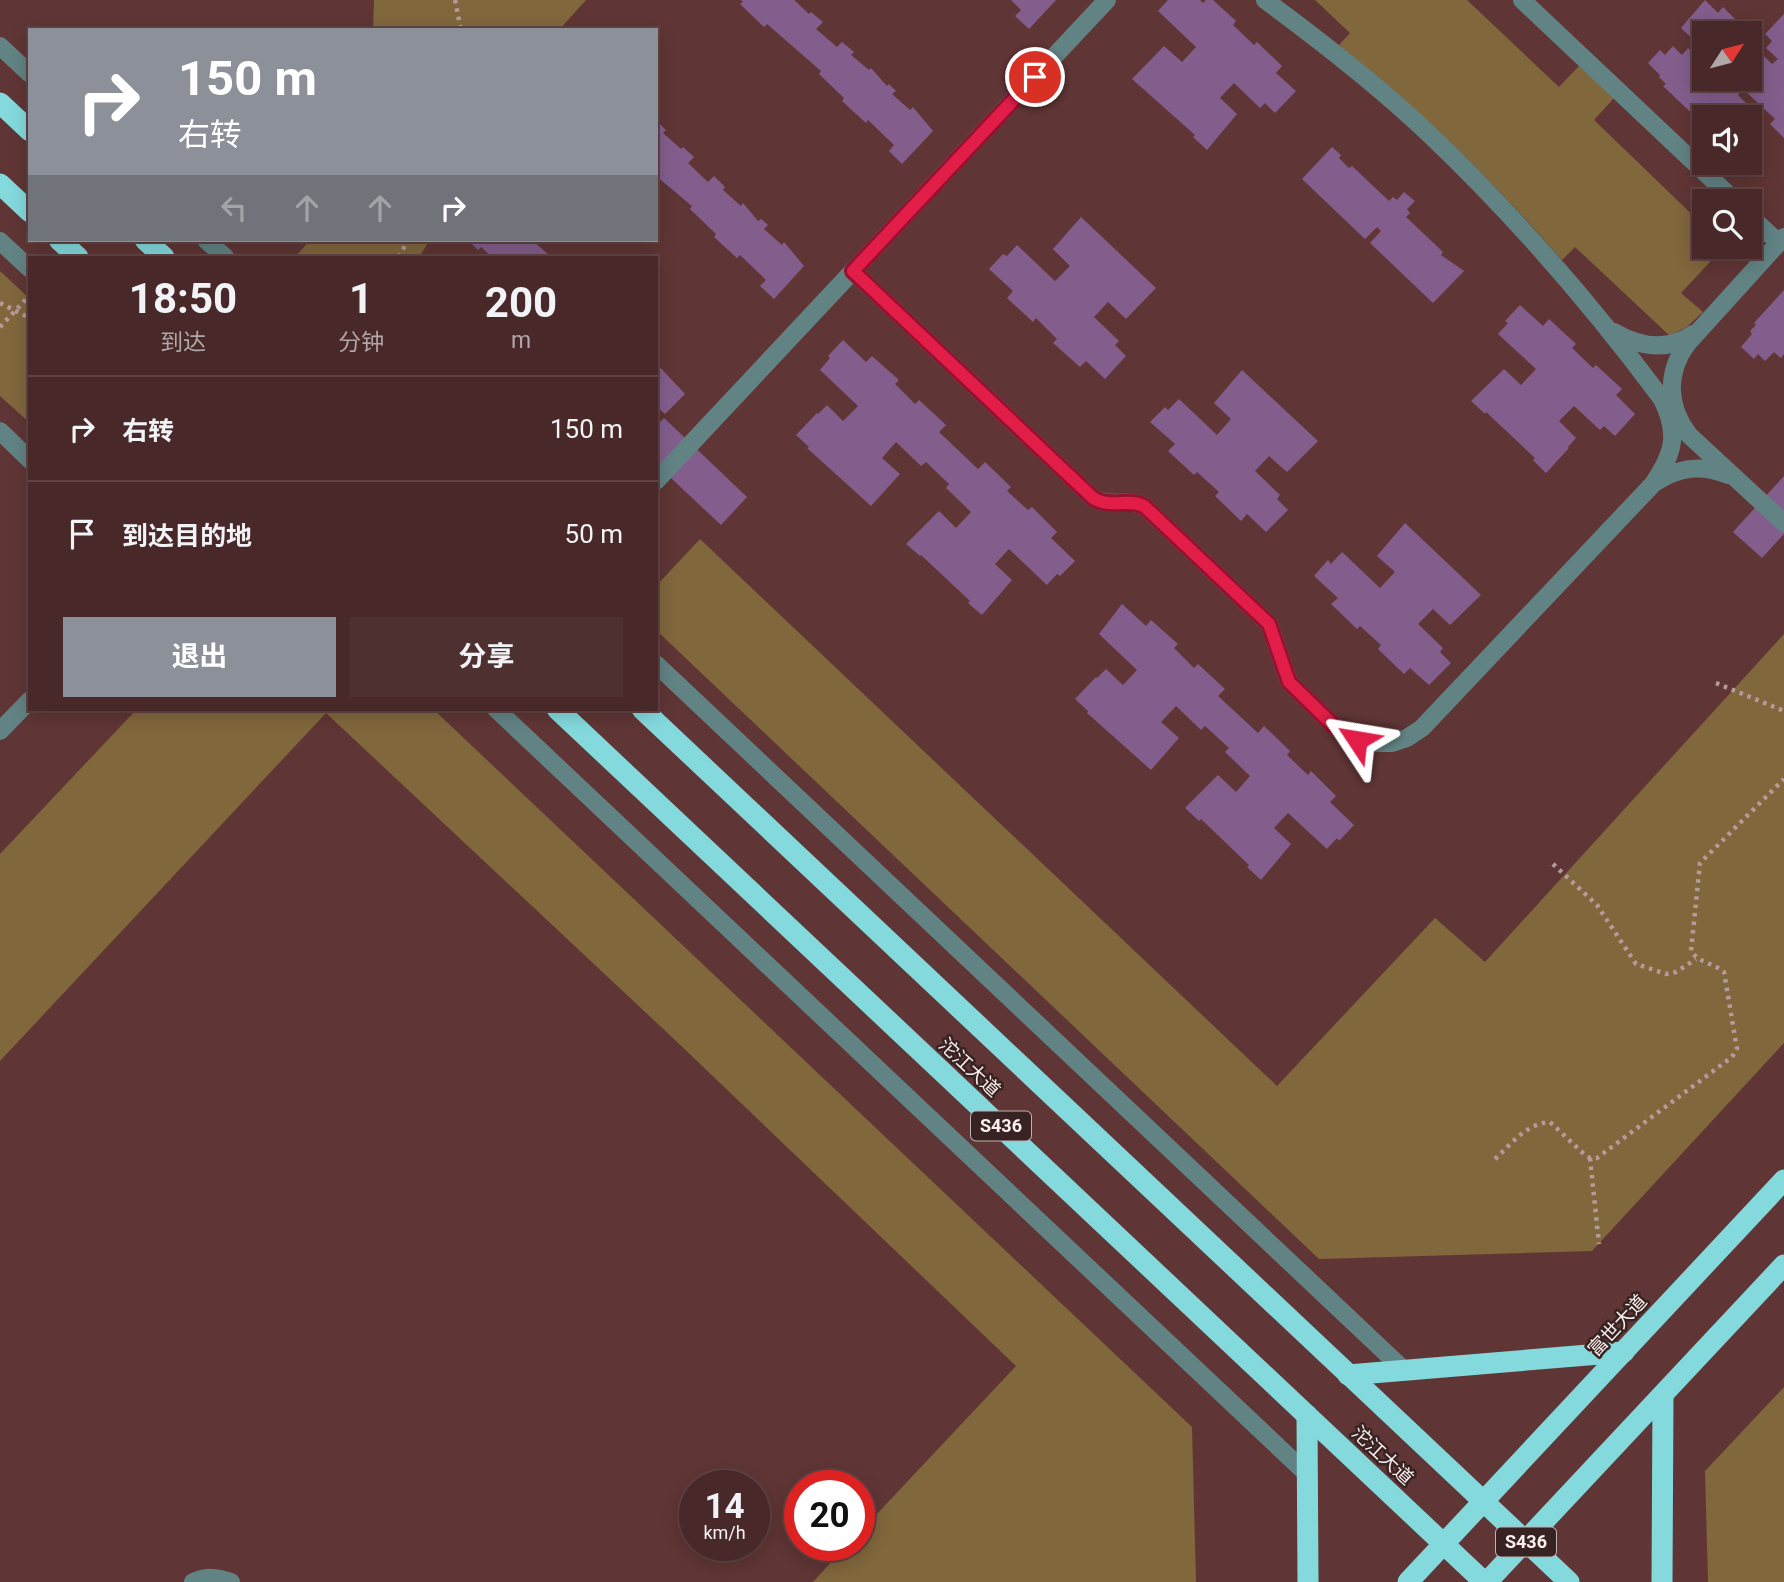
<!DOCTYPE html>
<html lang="zh">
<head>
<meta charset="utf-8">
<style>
  :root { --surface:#482828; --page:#4f3030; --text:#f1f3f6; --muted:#b1a6a8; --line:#604445; --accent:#8c9099 }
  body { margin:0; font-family:Roboto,"Noto Sans SC",sans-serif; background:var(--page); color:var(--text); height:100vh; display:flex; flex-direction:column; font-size:26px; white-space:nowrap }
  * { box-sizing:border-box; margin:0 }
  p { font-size:23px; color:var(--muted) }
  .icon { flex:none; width:38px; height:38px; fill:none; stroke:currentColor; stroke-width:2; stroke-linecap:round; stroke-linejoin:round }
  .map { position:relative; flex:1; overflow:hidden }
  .panel { position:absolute; left:28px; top:256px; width:630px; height:455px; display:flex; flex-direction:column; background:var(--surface); border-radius:0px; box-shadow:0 4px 18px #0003,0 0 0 2px var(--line) }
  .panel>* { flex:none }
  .top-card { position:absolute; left:28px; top:28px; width:630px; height:214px; border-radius:0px; box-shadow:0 4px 18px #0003,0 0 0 2px var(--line); background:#8c9099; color:#fff; overflow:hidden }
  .needle { width:46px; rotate:54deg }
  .buttons { position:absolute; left:1692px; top:21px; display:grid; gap:14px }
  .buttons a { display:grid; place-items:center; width:70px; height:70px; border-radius:0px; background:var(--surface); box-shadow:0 4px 18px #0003,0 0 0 2px var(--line); font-size:35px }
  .speed { position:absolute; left:679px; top:1470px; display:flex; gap:14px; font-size:35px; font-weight:700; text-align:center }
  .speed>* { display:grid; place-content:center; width:91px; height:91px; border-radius:50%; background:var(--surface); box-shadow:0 4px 18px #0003,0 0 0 2px var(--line); line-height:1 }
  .speed small { font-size:18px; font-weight:400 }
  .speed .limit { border:10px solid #d22; background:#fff; color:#111 }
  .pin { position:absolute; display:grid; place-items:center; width:60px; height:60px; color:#fff; margin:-30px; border:4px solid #fff; border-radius:50%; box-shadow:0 2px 7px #0007 }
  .me { position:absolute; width:77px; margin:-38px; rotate:303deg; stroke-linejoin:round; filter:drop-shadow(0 0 5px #0008) }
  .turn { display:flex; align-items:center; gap:24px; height:147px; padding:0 35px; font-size:32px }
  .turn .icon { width:91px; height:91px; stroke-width:2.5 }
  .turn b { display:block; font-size:49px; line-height:60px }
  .lanes { display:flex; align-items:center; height:66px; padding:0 35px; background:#0003; justify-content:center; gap:35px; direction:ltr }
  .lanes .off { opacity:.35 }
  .eta { display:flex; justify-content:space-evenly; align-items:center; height:119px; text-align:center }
  .eta b { font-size:42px; font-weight:700; line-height:49px }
  .button { display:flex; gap:14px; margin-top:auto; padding:14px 35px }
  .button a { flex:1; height:80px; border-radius:0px; background:var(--accent); color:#fff; font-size:28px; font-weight:700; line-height:80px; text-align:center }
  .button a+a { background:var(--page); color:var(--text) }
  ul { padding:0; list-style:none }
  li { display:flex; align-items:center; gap:21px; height:105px; padding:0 35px; border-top:2px solid var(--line) }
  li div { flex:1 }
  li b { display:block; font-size:26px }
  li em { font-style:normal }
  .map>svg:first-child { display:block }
  .green { fill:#81673c }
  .building { fill:#835e8d }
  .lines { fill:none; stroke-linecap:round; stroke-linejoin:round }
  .path { stroke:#b59b9b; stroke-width:4.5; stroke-dasharray:3.5 5; stroke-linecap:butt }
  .minor { stroke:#628384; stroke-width:18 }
  .highway { stroke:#84d9dd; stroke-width:21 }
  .route-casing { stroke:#92132f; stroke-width:18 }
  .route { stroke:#e11d48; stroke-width:12 }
  .labels { text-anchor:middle; stroke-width:5; stroke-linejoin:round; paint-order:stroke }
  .shield { fill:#382323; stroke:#c0b2b2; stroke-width:2 }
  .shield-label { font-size:18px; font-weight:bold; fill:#fbf0ef }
  .street-label { font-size:19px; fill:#fbf0ef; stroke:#382323 }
</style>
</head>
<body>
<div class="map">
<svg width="1784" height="1582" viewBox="0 0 1784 1582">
  <rect width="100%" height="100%" fill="#603535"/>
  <g class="green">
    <path d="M374 0H586L559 30H373Z"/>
    <path d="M1315 0H1467L1559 87 1579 66 1614 98 1594 120 1704 226V247H1724L1681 293 1703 312 1688 326 1670 336 1575 247 1562 260C1494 181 1420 111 1339 45L1350 33Z"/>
    <path d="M310 240H430L419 257H295Z"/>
    <path d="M0 271 30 299V423L0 396Z"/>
    <path d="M700 539 1277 1086 1435 918 1485 962 1784 634V1043L1592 1251 1319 1259 656 630V586Z"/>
    <path d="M137 709H433L1192 1427 1196 1582H813L847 1545H859V1533L1016 1366 675 1040 326 713 0 1061V854Z"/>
    <path d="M1784 1387V1582H1708L1705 1471Z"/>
  </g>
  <g class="building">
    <path d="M741 0H794L809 14 811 12 823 22 816 29 837 47 842 42 854 52 851 55 869 70 871 68 887 86 889 84 896 91 892 94 910 110 913 107 933 131 902 164 889 151 894 145 868 120 866 123 842 101 844 98 819 74 821 71 767 24 764 27 740 4 743 2Z"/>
    <path d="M1011 0H1056L1029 29 1015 16 1021 10Z"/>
    <path d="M1168 0H1200L1203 3 1206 0H1213L1236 21 1233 25 1254 45 1257 42 1282 66 1276 73 1296 91 1275 113 1265 103 1260 108 1234 83 1220 98 1237 114 1207 150 1193 137 1195 135 1132 79 1164 46 1182 62 1196 47 1158 11Z"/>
    <path d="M1705 0 1718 13 1723 7 1745 29 1741 33H1704V41L1703 39 1698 44 1681 28Z"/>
    <path d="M1784 14V138L1770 124 1775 119 1743 89 1738 95 1751 108 1744 115 1747 117H1704V125L1663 86 1666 84 1659 77 1660 75 1648 63 1660 50 1665 55 1673 46 1682 55 1688 48 1704 64V79H1750V52L1752 54 1757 49 1772 64 1778 59 1766 48 1772 41 1765 34Z"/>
    <path d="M659 123 666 130 663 133 681 149 683 147 694 157 688 163 708 182 714 176 725 187 723 190 741 206 743 203 758 221 761 219 768 225 764 229 782 245 784 242 804 266 774 299 760 286 766 280 740 255 737 258 714 237 716 234 690 209 692 206 656 176V126Z"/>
    <path d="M1332 147 1341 155 1339 158 1349 168 1352 166 1389 201 1393 197 1397 200 1404 192 1415 201 1407 209 1410 213 1406 217 1443 252 1441 255 1464 271 1433 303 1370 243 1381 231 1377 227 1365 239 1302 179Z"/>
    <path d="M1081 217 1156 288 1126 319 1108 302 1094 317 1119 341 1115 345 1126 356 1105 379 1086 361 1080 367 1053 343 1057 339 1036 318 1033 322 1007 298 1013 291 989 269 1003 254 1007 256 1017 245 1055 281 1070 266 1053 249Z"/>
    <path d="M468 240H532L550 256 492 257 481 247 478 250Z"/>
    <path d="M1784 290V354L1781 358 1774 352 1765 361 1758 354 1754 359 1741 347 1752 334 1750 331 1756 325 1754 323Z"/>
    <path d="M1520 305 1543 326 1549 319 1576 344 1572 348 1593 368 1596 365 1622 389 1616 395 1635 414 1615 436 1604 426 1600 430 1574 406 1559 421 1576 438 1568 447 1569 448 1546 473 1533 460 1535 458 1486 412 1485 414 1471 401 1504 369 1521 385 1536 369 1498 334 1508 323 1505 321Z"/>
    <path d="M843 340 866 362 872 356 899 380 895 384 915 404 919 400 946 425 939 432 978 469 985 462 1011 487 1007 491 1028 510 1032 507 1057 532 1051 538 1075 561 1060 576 1057 574 1047 585 1009 549 995 564 1012 580 982 615 968 603 970 601 921 555 920 556 906 544 939 511 956 528 971 512 946 488 949 484 926 462 921 466 896 442 882 458 900 474 871 506 807 448 809 447 796 435 817 413 818 414 827 405 843 421 858 406 820 370 830 358 828 356Z"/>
    <path d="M656 363 685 394 665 414 656 406Z"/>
    <path d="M1242 370 1318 441 1287 472 1269 456 1255 471 1280 495 1277 499 1288 510 1266 532 1247 514 1241 521 1215 496 1219 492 1197 472 1194 475 1168 451 1175 444 1150 422 1165 407 1168 410 1179 399 1217 435 1231 419 1214 403Z"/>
    <path d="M664 418 747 497 721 525 656 464V426Z"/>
    <path d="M1784 476V534L1762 558 1733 532Z"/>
    <path d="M1405 523 1481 595 1450 625 1433 609 1418 624 1443 648 1440 652 1451 663 1429 685 1410 668 1404 674 1378 649 1381 645 1360 626 1357 629 1331 604 1338 598 1314 576 1328 560 1331 564 1342 552 1380 588 1395 572 1377 556Z"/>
    <path d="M1122 604 1146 626 1151 620 1178 644 1174 648 1194 668 1198 664 1225 689 1218 696 1258 733 1264 726 1290 751 1287 755 1308 775 1311 771 1336 796 1330 802 1354 825 1339 841 1337 838 1327 849 1288 813 1274 828 1291 844 1261 880 1247 867 1249 865 1201 819 1199 821 1185 808 1218 775 1236 792 1250 776 1225 752 1229 748 1205 726 1201 730 1176 706 1161 722 1179 738 1151 770 1087 713 1088 711 1075 699 1096 677 1097 678 1106 669 1123 685 1137 670 1099 634Z"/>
  </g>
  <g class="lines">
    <g class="path">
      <path d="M455 0 461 30"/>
      <path d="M399 257 408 240"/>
      <path d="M0 303 30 318"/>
      <path d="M0 327 30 295"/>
      <path d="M1716 683 1784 711"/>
      <path d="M1553 864 1597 905 1636 964 1666 974 1676 972 1696 959"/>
      <path d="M1590 1158 1599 1244"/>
      <path d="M1495 1159C1512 1143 1526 1124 1550 1122L1584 1154 1590 1158H1597L1732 1057 1737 1049 1724 972C1713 963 1699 963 1691 951L1700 863 1784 779"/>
    </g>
    <g class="minor">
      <path d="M1522 0 1735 201"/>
      <path d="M0 46 30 74"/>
      <path d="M1750 216 1779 243"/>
      <path d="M1784 237 1687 344C1666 373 1667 406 1689 435L1784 523"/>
      <path d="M206 240 225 257"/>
      <path d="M0 241 30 269"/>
      <path d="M853 271 1093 498C1111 508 1129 498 1144 506L1269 624 1289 682 1334 726 1357 740 1373 743H1392L1407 738 1422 728 1653 484C1674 453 1679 434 1662 399 1592 305 1515 216 1430 135 1379 86 1322 42 1265 0"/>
      <path d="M1614 332C1640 347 1667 352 1693 334"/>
      <path d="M0 431 30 460"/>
      <path d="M656 481 1107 0"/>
      <path d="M1656 482C1679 467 1702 464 1728 475"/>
      <path d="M656 664 1404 1370"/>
      <path d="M496 709 1307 1474"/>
      <path d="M0 731 30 700"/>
      <path d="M193 1582C207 1576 217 1577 231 1582"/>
    </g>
    <g class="highway">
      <path d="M0 103 30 131"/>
      <path d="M0 184 30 212"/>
      <path d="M59 240 78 257"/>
      <path d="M145 240 164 257"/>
      <path d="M557 709 1484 1582"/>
      <path d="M642 709 1569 1582"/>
      <path d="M1348 1375 1624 1352"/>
      <path d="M1307 1415 1308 1582"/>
      <path d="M1408 1582 1784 1180"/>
      <path d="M1487 1582 1784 1265"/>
      <path d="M1662 1582 1663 1395"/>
    </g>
  </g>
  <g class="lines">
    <g class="route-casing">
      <path id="route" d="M1035 77 853 271 1093 498C1111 509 1128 498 1144 506L1269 624 1289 682 1334 726 1357 740"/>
    </g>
    <use href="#route" class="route"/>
  </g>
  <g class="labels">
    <g class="shield">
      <rect x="971" y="1111.5" width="60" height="29" rx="5"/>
      <rect x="1496" y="1527.5" width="60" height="29" rx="5"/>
    </g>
    <g class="shield-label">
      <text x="1001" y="1132">S436</text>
      <text x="1526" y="1548">S436</text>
    </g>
    <g class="street-label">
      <text transform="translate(970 1067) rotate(43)" y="7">沱江大道</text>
      <text transform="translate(1617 1325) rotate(-47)" y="7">富世大道</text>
      <text transform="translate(1383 1455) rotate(43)" y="7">沱江大道</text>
    </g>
  </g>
</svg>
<div class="buttons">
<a><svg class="needle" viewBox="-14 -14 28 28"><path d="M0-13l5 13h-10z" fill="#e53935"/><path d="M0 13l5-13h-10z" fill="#b1a6a8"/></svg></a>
<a><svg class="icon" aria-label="sound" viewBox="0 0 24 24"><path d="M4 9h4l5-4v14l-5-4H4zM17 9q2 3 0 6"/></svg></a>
<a><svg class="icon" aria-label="search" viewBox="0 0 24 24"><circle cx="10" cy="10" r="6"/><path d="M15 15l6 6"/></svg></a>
</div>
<div class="speed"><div>14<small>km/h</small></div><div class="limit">20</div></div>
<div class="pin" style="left:1035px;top:77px;background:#d93025"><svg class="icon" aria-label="arrive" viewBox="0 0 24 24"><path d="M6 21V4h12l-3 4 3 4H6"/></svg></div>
<svg class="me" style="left:1357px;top:740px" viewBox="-20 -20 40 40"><path d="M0-17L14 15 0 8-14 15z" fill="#e11d48" stroke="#fff" stroke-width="4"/></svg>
<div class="top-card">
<div class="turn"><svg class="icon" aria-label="right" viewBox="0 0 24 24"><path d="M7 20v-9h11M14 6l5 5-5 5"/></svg><div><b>150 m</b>右转</div></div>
<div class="lanes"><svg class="icon off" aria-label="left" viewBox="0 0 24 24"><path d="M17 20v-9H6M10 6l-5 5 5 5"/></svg><svg class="icon off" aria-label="ahead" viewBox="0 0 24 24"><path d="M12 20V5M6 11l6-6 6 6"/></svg><svg class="icon off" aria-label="ahead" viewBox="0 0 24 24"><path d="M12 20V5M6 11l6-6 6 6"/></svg><svg class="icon" aria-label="right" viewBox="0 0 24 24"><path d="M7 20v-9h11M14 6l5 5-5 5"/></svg></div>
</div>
<section class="panel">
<div class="eta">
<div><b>18:50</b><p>到达</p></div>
<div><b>1</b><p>分钟</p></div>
<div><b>200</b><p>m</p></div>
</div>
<ul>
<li><svg class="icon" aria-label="right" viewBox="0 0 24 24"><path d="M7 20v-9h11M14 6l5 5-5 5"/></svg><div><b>右转</b></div><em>150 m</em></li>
<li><svg class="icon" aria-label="arrive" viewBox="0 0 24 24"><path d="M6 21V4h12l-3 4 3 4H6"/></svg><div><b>到达目的地</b></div><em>50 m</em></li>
</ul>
<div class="button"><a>退出</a><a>分享</a></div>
</section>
</div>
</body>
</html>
